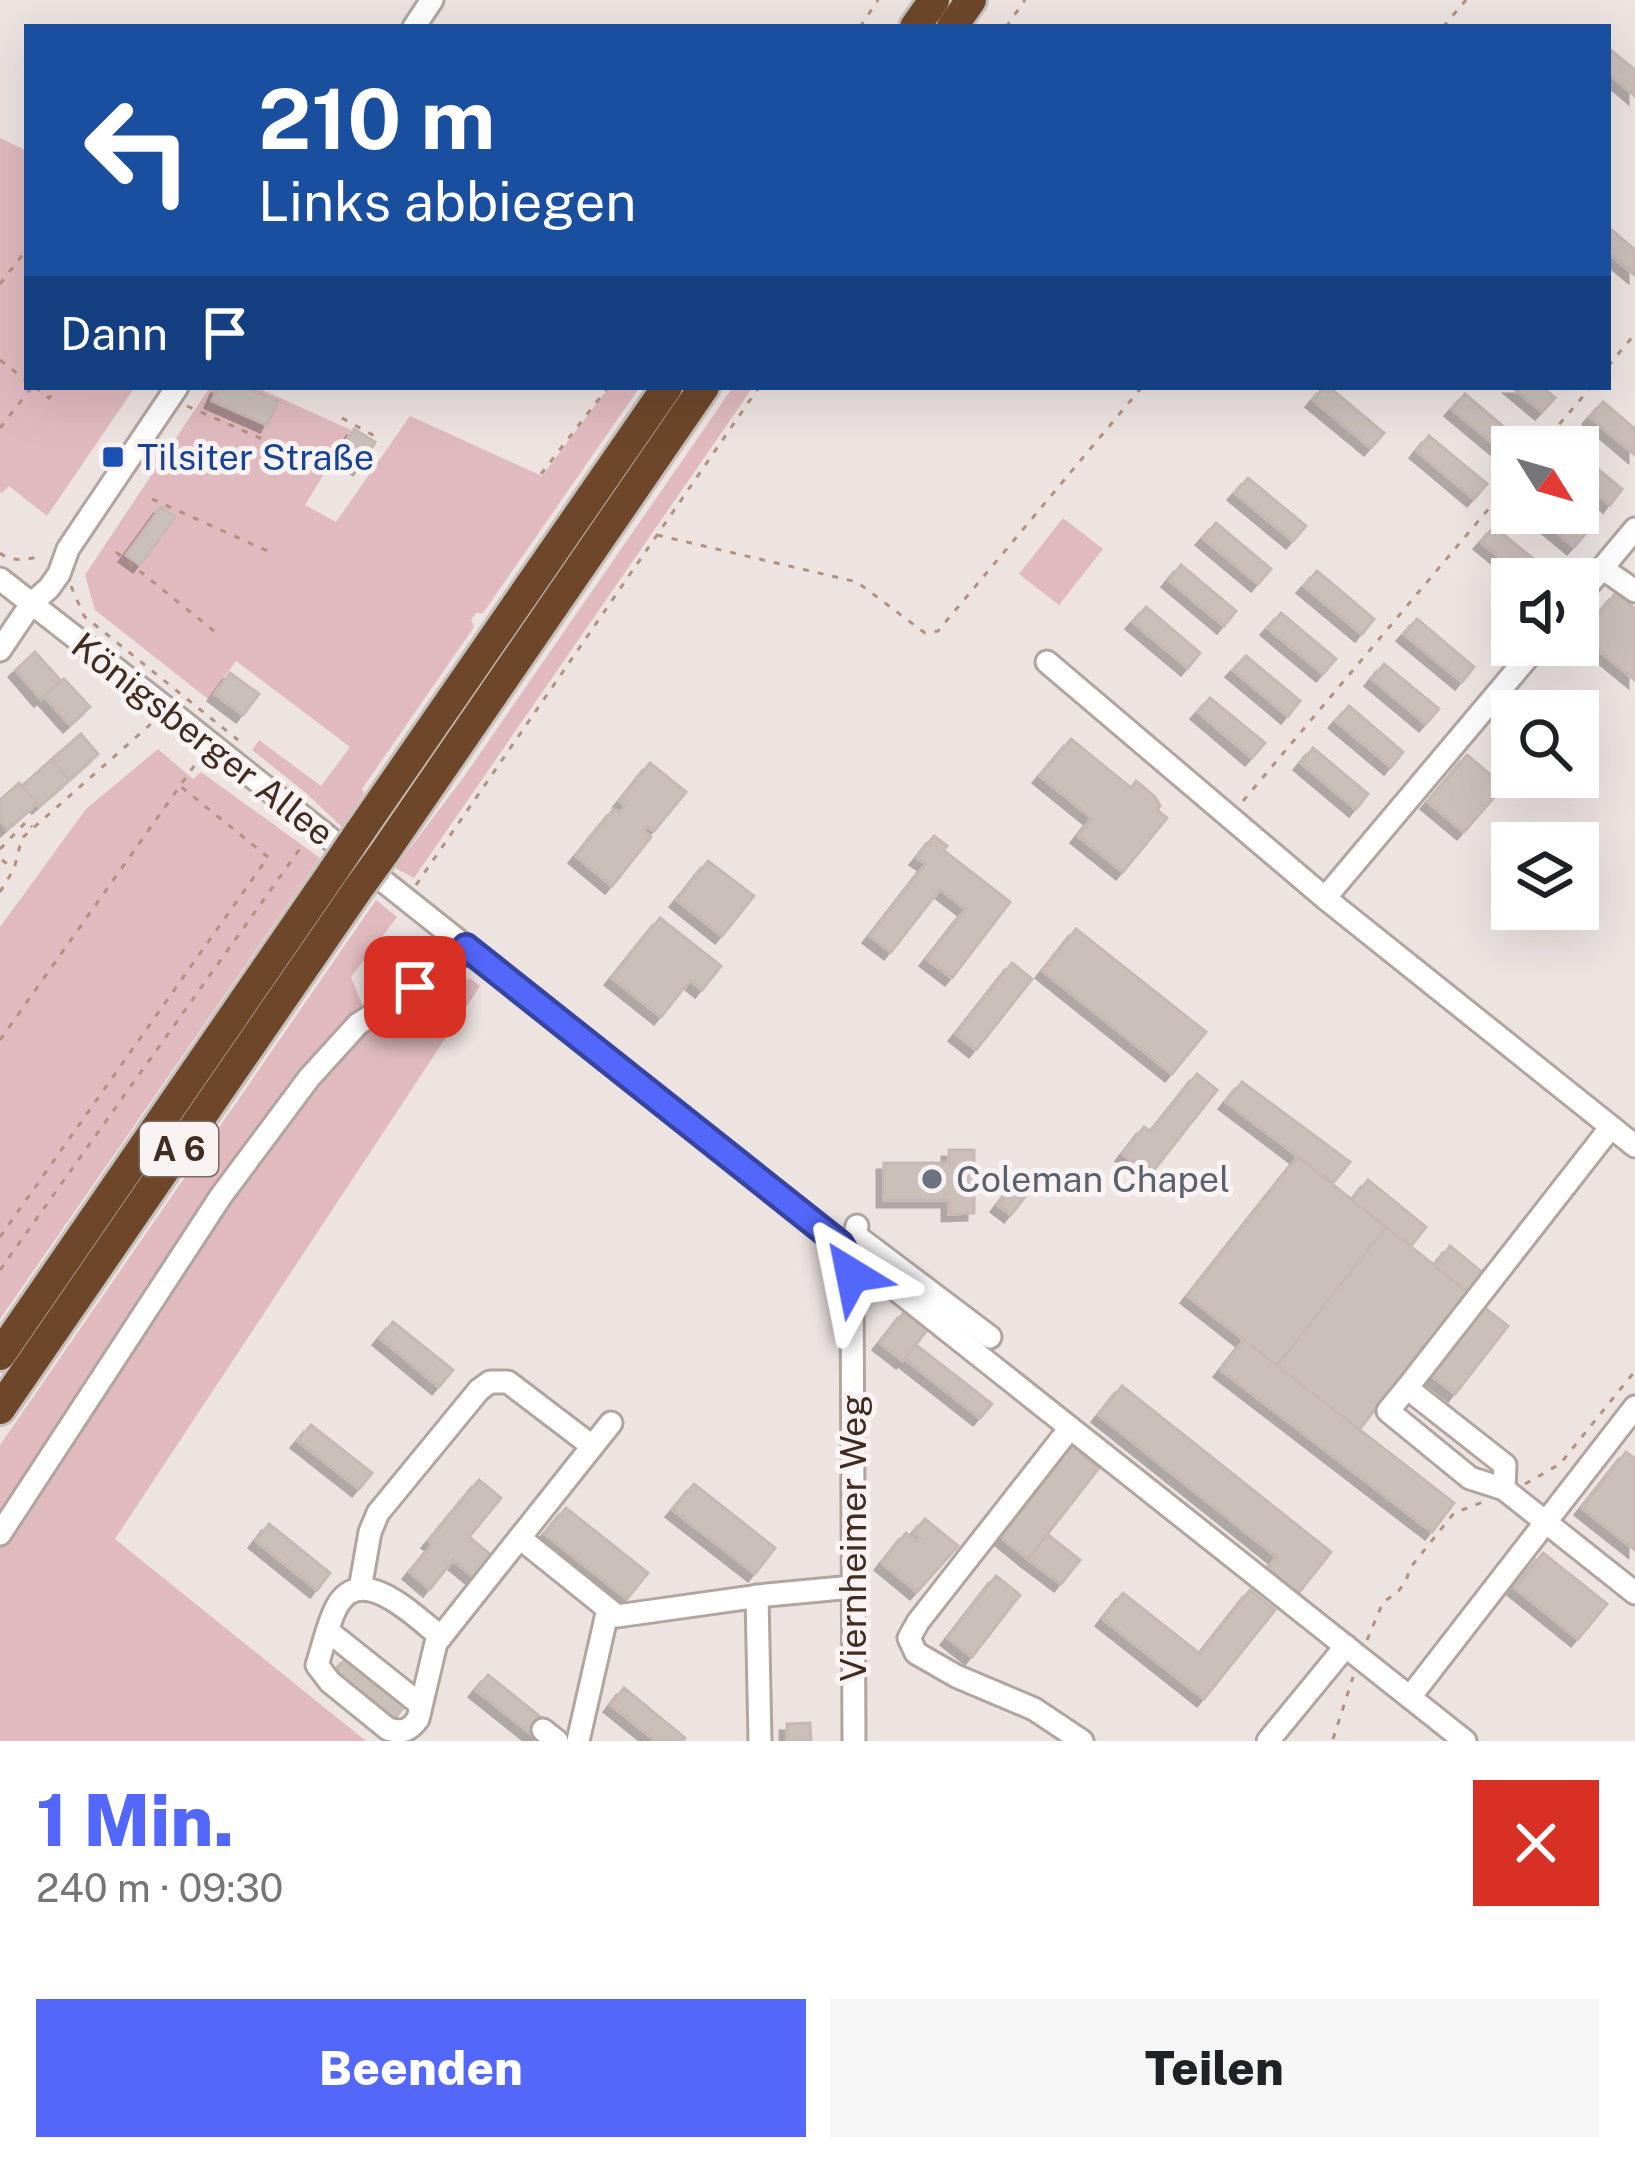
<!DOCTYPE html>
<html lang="de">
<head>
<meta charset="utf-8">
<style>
  :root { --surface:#fff; --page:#f6f6f6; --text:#202124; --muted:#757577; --accent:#5368fa }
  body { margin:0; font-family:"Public Sans",sans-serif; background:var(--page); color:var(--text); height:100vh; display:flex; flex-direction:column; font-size:45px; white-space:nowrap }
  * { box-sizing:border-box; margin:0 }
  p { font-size:39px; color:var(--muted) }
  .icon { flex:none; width:66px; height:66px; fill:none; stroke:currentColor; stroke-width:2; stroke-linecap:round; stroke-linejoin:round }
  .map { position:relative; height:1741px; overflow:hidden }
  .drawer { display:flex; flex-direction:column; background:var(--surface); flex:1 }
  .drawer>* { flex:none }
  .hud { position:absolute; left:24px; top:24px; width:1587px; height:366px; border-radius:0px; box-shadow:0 12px 48px #0002; background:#1a4fa0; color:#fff; overflow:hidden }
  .needle { width:78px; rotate:127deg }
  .buttons { position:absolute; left:1491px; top:426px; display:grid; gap:24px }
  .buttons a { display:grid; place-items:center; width:108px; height:108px; border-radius:0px; background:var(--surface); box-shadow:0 12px 48px #0002; font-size:60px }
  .pin { position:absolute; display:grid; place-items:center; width:102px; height:102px; color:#fff; margin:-51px; border-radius:24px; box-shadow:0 6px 18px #0006 }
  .me { position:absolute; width:132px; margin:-66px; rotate:325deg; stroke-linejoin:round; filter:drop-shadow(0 0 9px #0008) }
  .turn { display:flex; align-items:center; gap:42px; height:252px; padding:0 36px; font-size:54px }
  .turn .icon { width:156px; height:156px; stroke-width:2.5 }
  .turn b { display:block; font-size:84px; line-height:102px }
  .then { display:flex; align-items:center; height:114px; padding:0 36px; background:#0003; gap:24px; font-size:45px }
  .round { display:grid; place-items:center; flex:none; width:126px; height:126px; border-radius:0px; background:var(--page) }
  .overview { display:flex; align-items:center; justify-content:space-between; height:204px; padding:0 36px }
  h1 { font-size:72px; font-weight:800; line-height:90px; color:var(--accent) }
  .primary-button { display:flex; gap:24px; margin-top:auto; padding:24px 36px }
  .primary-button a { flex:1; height:138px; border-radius:0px; background:var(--accent); color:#fff; font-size:48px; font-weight:800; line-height:138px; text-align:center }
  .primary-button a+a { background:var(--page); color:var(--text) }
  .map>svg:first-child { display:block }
  .green { fill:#e0babe }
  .building { fill:#cbbfba; stroke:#c7b8b4; stroke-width:3; filter:url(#shadow) }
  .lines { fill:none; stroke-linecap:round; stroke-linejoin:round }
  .minor-casing { stroke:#b2a5a0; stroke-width:27 }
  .highway-casing { stroke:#c6c0bc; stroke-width:36 }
  .path { stroke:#b39181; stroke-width:3; stroke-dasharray:6 9; stroke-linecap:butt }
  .minor { stroke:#fff; stroke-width:21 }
  .highway { stroke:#6e472b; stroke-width:30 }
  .highway-bridge-casing { stroke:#c6c0bc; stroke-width:36; stroke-linecap:butt }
  .highway-bridge { stroke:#6e472b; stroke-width:30 }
  .route-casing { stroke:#3644a2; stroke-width:30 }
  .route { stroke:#5368fa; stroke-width:21 }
  .transit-dot { fill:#1a4fb4; stroke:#f9f4f3; stroke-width:4.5 }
  .worship-dot { fill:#6b7280; stroke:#f9f4f3; stroke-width:4.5 }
  .labels { text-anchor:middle; stroke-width:10; stroke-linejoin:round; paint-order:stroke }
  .shield { fill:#f9f4f3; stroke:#786860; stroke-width:3 }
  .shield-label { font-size:33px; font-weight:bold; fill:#402c21 }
  .transit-label { font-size:36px; fill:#164399; stroke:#f9f4f3; text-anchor:start }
  .street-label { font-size:36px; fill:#402c21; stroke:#f9f4f3 }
  .worship-label { font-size:36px; fill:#5b616d; stroke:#f9f4f3; text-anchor:start }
</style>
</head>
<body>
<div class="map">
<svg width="1635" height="1741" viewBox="0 0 1635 1741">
  <defs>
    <filter id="shadow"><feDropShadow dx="-7" dy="7" stdDeviation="0" flood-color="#0004"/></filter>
  </defs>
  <rect width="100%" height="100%" fill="#ede4e2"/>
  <g class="green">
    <path d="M0 138 27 151V387H135L47 516 9 486 2 493 0 492Z"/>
    <path d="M210 387H256L351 430 305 505 336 522 410 416 542 476 609 387H640L483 613H476L471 620 474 627 362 789 364 793 342 827 306 793 252 750 259 740 321 786 350 747 236 661 208 699 95 610 85 575Z"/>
    <path d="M733 387H753L414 878 395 868 463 778Z"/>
    <path d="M1063 518 1103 549 1059 605 1019 574Z"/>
    <path d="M158 749 193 779 201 772 320 858 0 1319V927L86 809Z"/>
    <path d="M376 900 397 917 351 977 364 1009 0 1519V1445Z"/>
    <path d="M470 978 480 986 115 1539 366 1741H0V1545L226 1199 315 1083 364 1031Z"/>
  </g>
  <g class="building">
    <path d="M1608 48 1635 70V96L1608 73Z"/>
    <path d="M1608 227 1635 250V275L1608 253Z"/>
    <path d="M218 387H245L278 401 267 425 212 401Z"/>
    <path d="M1324 387H1329L1384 433 1371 448 1313 400Z"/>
    <path d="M1512 387H1542L1555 398 1542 412Z"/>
    <path d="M1465 394 1519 440 1507 455 1452 409Z"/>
    <path d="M1603 402 1635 429V455L1590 417Z"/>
    <path d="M354 429 375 442 360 468 338 454Z"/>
    <path d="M1429 436 1487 484 1474 499 1417 451Z"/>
    <path d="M1578 453 1622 489 1610 505 1578 478Z"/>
    <path d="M1248 478 1306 526 1293 541 1235 493Z"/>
    <path d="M161 507 175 517 140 565 126 555Z"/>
    <path d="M1533 513H1564L1587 532 1574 547Z"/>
    <path d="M1216 523 1271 569 1258 584 1203 538Z"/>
    <path d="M1494 527 1552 574 1548 579H1526L1481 542Z"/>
    <path d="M1181 565 1236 611 1224 626 1169 580Z"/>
    <path d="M1317 571 1374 619 1362 634 1304 586Z"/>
    <path d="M1616 593 1635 609V680L1581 636Z"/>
    <path d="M1146 607 1200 653 1188 668 1133 622Z"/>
    <path d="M1281 613 1336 659 1323 674 1268 628Z"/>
    <path d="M1417 619 1474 667 1462 682 1404 634Z"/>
    <path d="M35 652 61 681 41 699 16 670Z"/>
    <path d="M1246 656 1300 701 1288 716 1233 670Z"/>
    <path d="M1384 664 1439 709 1426 724 1372 679Z"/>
    <path d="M230 673 259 694 243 715 215 694Z"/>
    <path d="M64 679 90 707 70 725 44 696Z"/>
    <path d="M1210 698 1265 743 1252 758 1198 712Z"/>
    <path d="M1349 706 1403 752 1391 767 1336 721Z"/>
    <path d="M81 734 98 754 69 780 51 760Z"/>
    <path d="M1071 739 1131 788 1136 781 1155 797 1160 806 1157 810 1167 818 1123 872 1078 836 1092 818 1040 776Z"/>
    <path d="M1313 748 1368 794 1356 809 1301 763Z"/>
    <path d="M1467 755 1504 786 1464 832 1428 802Z"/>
    <path d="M51 760 69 780 39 806 22 786Z"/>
    <path d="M650 763 686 792 654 831 647 826 643 831 651 837 612 886 576 856 614 809 620 813 626 806 620 801Z"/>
    <path d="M19 783 37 803 7 829 0 820V800Z"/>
    <path d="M934 836 947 846 943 850 1010 902 952 978 927 959 966 909 940 889 891 952 870 936 926 864 917 858Z"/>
    <path d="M708 861 754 896 722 936 677 900Z"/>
    <path d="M660 918 721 966 702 990 690 980 661 1017 612 978Z"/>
    <path d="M1076 929 1206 1032 1172 1074 1043 971Z"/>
    <path d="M1012 963 1032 979 976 1050 956 1034Z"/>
    <path d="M1197 1074 1217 1090 1150 1175 1123 1154 1144 1127 1151 1132Z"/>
    <path d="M1242 1082 1350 1162 1333 1183 1226 1102Z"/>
    <path d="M949 1150H974V1170L981 1182 974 1193V1213L949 1214V1200H884V1163H949Z"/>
    <path d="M1298 1157 1386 1227 1277 1366 1188 1296Z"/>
    <path d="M1368 1180 1426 1227 1411 1246 1352 1200Z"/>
    <path d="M1014 1184 1027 1194 1011 1215 998 1205Z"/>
    <path d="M1386 1227 1468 1292 1359 1430 1277 1366Z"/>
    <path d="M1450 1246 1483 1273 1468 1292 1435 1266Z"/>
    <path d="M1481 1305 1508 1326 1455 1394 1428 1373Z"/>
    <path d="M905 1311 928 1329 903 1361 880 1343Z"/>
    <path d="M393 1322 453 1370 439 1387 380 1338Z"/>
    <path d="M1244 1340 1454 1503 1432 1532 1221 1370Z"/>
    <path d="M916 1345 992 1404 980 1418 905 1359Z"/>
    <path d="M1122 1386 1331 1552 1297 1595 1266 1570 1277 1557 1099 1415Z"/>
    <path d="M311 1425 372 1473 359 1489 298 1441Z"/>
    <path d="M1072 1446 1099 1468 1028 1559 1001 1537Z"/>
    <path d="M1626 1452 1635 1459V1550L1582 1508Z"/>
    <path d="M479 1480 501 1498 469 1537 492 1556 475 1578 453 1560 430 1589 410 1572 433 1544 429 1541Z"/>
    <path d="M694 1484 775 1548 755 1574 673 1510Z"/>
    <path d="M566 1508 648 1573 627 1599 545 1534Z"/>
    <path d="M925 1519 958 1546 917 1592 882 1563 906 1533 916 1542 921 1539 914 1533Z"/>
    <path d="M269 1524 330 1573 317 1590 256 1541Z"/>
    <path d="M1047 1534 1080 1560 1061 1584 1028 1559Z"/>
    <path d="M1543 1553 1607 1604 1578 1639 1515 1588Z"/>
    <path d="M996 1576 1020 1595 972 1657 948 1638Z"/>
    <path d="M1250 1590 1275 1610 1204 1699 1103 1619 1123 1593 1200 1654Z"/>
    <path d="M347 1657 407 1703 394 1719 335 1672Z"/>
    <path d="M488 1675 548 1723 536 1738 476 1690Z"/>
    <path d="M624 1688 685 1738 683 1741H656L611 1705Z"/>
    <path d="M810 1723 811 1741H787V1724Z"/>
  </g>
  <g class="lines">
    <g class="minor-casing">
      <g id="minor">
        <path d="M414 27 432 0"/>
        <path d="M1602 568 1635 591"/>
        <path d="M0 579 166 708 818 1227 845 1251 852 1275 854 1741"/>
        <path d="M1578 597 1635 529"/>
        <path d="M0 650 31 604 49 588 59 574 68 549 177 387"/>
        <path d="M1047 662 1325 898 1635 1146"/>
        <path d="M1325 898 1538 645"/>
        <path d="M1611 1127 1407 1388 1505 1465 1504 1489 1635 1593"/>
        <path d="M857 1226 849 1259 865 1265 1465 1741"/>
        <path d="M855 1235 990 1337"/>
        <path d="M1407 1388 1388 1411 1470 1478 1504 1489"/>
        <path d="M1070 1428 918 1622 909 1638 916 1653 956 1676 1034 1709 1082 1741"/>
        <path d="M0 1534 221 1196 309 1078 358 1024 444 969 466 947"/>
        <path d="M520 1538 617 1616 767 1595 852 1587"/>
        <path d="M360 1589 370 1532 378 1513 479 1390 490 1382H508L592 1446"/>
        <path d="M757 1596 760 1741"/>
        <path d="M328 1631 421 1705"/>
        <path d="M441 1637C415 1617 361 1560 336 1608 327 1626 323 1647 317 1665L330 1682 388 1729C403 1733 409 1731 418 1719L436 1643 611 1423"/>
        <path d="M1410 1697 1635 1407"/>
        <path d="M543 1730 557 1741"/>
        <path d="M578 1741 608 1609"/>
        <path d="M1268 1741 1346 1646"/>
      </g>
    </g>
    <g class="highway-casing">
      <g id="highway">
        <path d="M915 27 934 0"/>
        <path d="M952 27 971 0"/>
        <path d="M359 833 667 387"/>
        <path d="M384 853 704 387"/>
        <path d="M0 1355 334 870"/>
        <path d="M0 1409 358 889"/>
      </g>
    </g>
    <g class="path">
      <path d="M860 27 878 0"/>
      <path d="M1006 27 1025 0"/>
      <path d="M1443 27 1466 0"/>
      <path d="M0 284 27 249"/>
      <path d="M0 360 27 381"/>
      <path d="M1608 366 1635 334"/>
      <path d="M35 387 49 398 58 387"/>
      <path d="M187 406 294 453"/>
      <path d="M342 418 380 439"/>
      <path d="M0 428 32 387"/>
      <path d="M1540 447 1591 387"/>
      <path d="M541 474 608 387"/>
      <path d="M152 499 272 553"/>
      <path d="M657 535 857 582 925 633 938 631 1142 387"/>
      <path d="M116 552 214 631"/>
      <path d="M0 553C11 562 25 560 38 557L42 559"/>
      <path d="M71 586 84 616 238 740"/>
      <path d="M1243 801 1512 481"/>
      <path d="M0 849 27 821 32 827"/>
      <path d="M2 860 14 869"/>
      <path d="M416 885 759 387"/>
      <path d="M0 892 14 869 22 838 152 723"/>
      <path d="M0 1040 199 759"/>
      <path d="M0 1237 268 857 179 785"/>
      <path d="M0 1270 304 843"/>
      <path d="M1525 1484 1560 1464 1635 1371"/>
      <path d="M1367 1640 1383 1602 1397 1593 1406 1581 1410 1568 1454 1513 1483 1502"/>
      <path d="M1333 1739 1353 1677"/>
    </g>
    <use href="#minor" class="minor"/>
    <use href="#highway" class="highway"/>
    <g class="highway-bridge-casing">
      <g id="highway-bridge">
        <path d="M334 870 359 833"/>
        <path d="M358 889 384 853"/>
      </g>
    </g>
    <use href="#highway-bridge" class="highway-bridge"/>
  </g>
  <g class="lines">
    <g class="route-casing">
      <path id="route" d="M415 987 444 969 466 947 840 1244 849 1259 852 1275"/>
    </g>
    <use href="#route" class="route"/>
  </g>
  <rect class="transit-dot" x="101" y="445" width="24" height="24" rx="6"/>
  <circle class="worship-dot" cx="932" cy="1179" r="12"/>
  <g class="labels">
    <rect class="shield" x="140" y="1122" width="78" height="54" rx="9"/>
    <g class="shield-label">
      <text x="179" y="1161">A 6</text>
    </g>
    <g class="transit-label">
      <text x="137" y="470">Tilsiter Straße</text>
    </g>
    <g class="street-label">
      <text transform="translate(203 739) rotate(38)" y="13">Königsberger Allee</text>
      <text transform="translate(853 1538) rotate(-90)" y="13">Viernheimer Weg</text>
    </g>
    <g class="worship-label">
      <text x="956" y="1192">Coleman Chapel</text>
    </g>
  </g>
</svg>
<div class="buttons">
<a><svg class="needle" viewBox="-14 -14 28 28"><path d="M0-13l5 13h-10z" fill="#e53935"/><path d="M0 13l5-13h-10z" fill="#757577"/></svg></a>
<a><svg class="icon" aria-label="sound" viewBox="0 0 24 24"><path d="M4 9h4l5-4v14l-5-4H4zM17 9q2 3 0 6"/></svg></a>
<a><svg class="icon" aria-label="search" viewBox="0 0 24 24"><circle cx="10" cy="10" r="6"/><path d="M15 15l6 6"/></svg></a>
<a><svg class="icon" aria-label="layers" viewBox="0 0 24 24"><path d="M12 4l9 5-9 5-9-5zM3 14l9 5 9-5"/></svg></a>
</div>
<div class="pin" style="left:415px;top:987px;background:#d93025"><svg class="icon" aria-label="arrive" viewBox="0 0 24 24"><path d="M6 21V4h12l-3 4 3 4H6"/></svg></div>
<svg class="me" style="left:852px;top:1275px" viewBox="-20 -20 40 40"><path d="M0-17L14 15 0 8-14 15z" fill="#5368fa" stroke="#fff" stroke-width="4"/></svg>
<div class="hud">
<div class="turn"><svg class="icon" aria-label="left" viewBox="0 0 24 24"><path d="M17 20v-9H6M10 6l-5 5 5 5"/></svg><div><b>210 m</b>Links abbiegen</div></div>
<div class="then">Dann<svg class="icon" aria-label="arrive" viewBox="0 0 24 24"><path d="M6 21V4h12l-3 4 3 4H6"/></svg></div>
</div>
</div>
<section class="drawer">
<div class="overview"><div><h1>1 Min.</h1><p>240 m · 09:30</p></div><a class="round" style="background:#d93025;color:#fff"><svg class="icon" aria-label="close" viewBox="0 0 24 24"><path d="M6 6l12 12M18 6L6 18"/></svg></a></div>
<div class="primary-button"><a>Beenden</a><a>Teilen</a></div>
</section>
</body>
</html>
